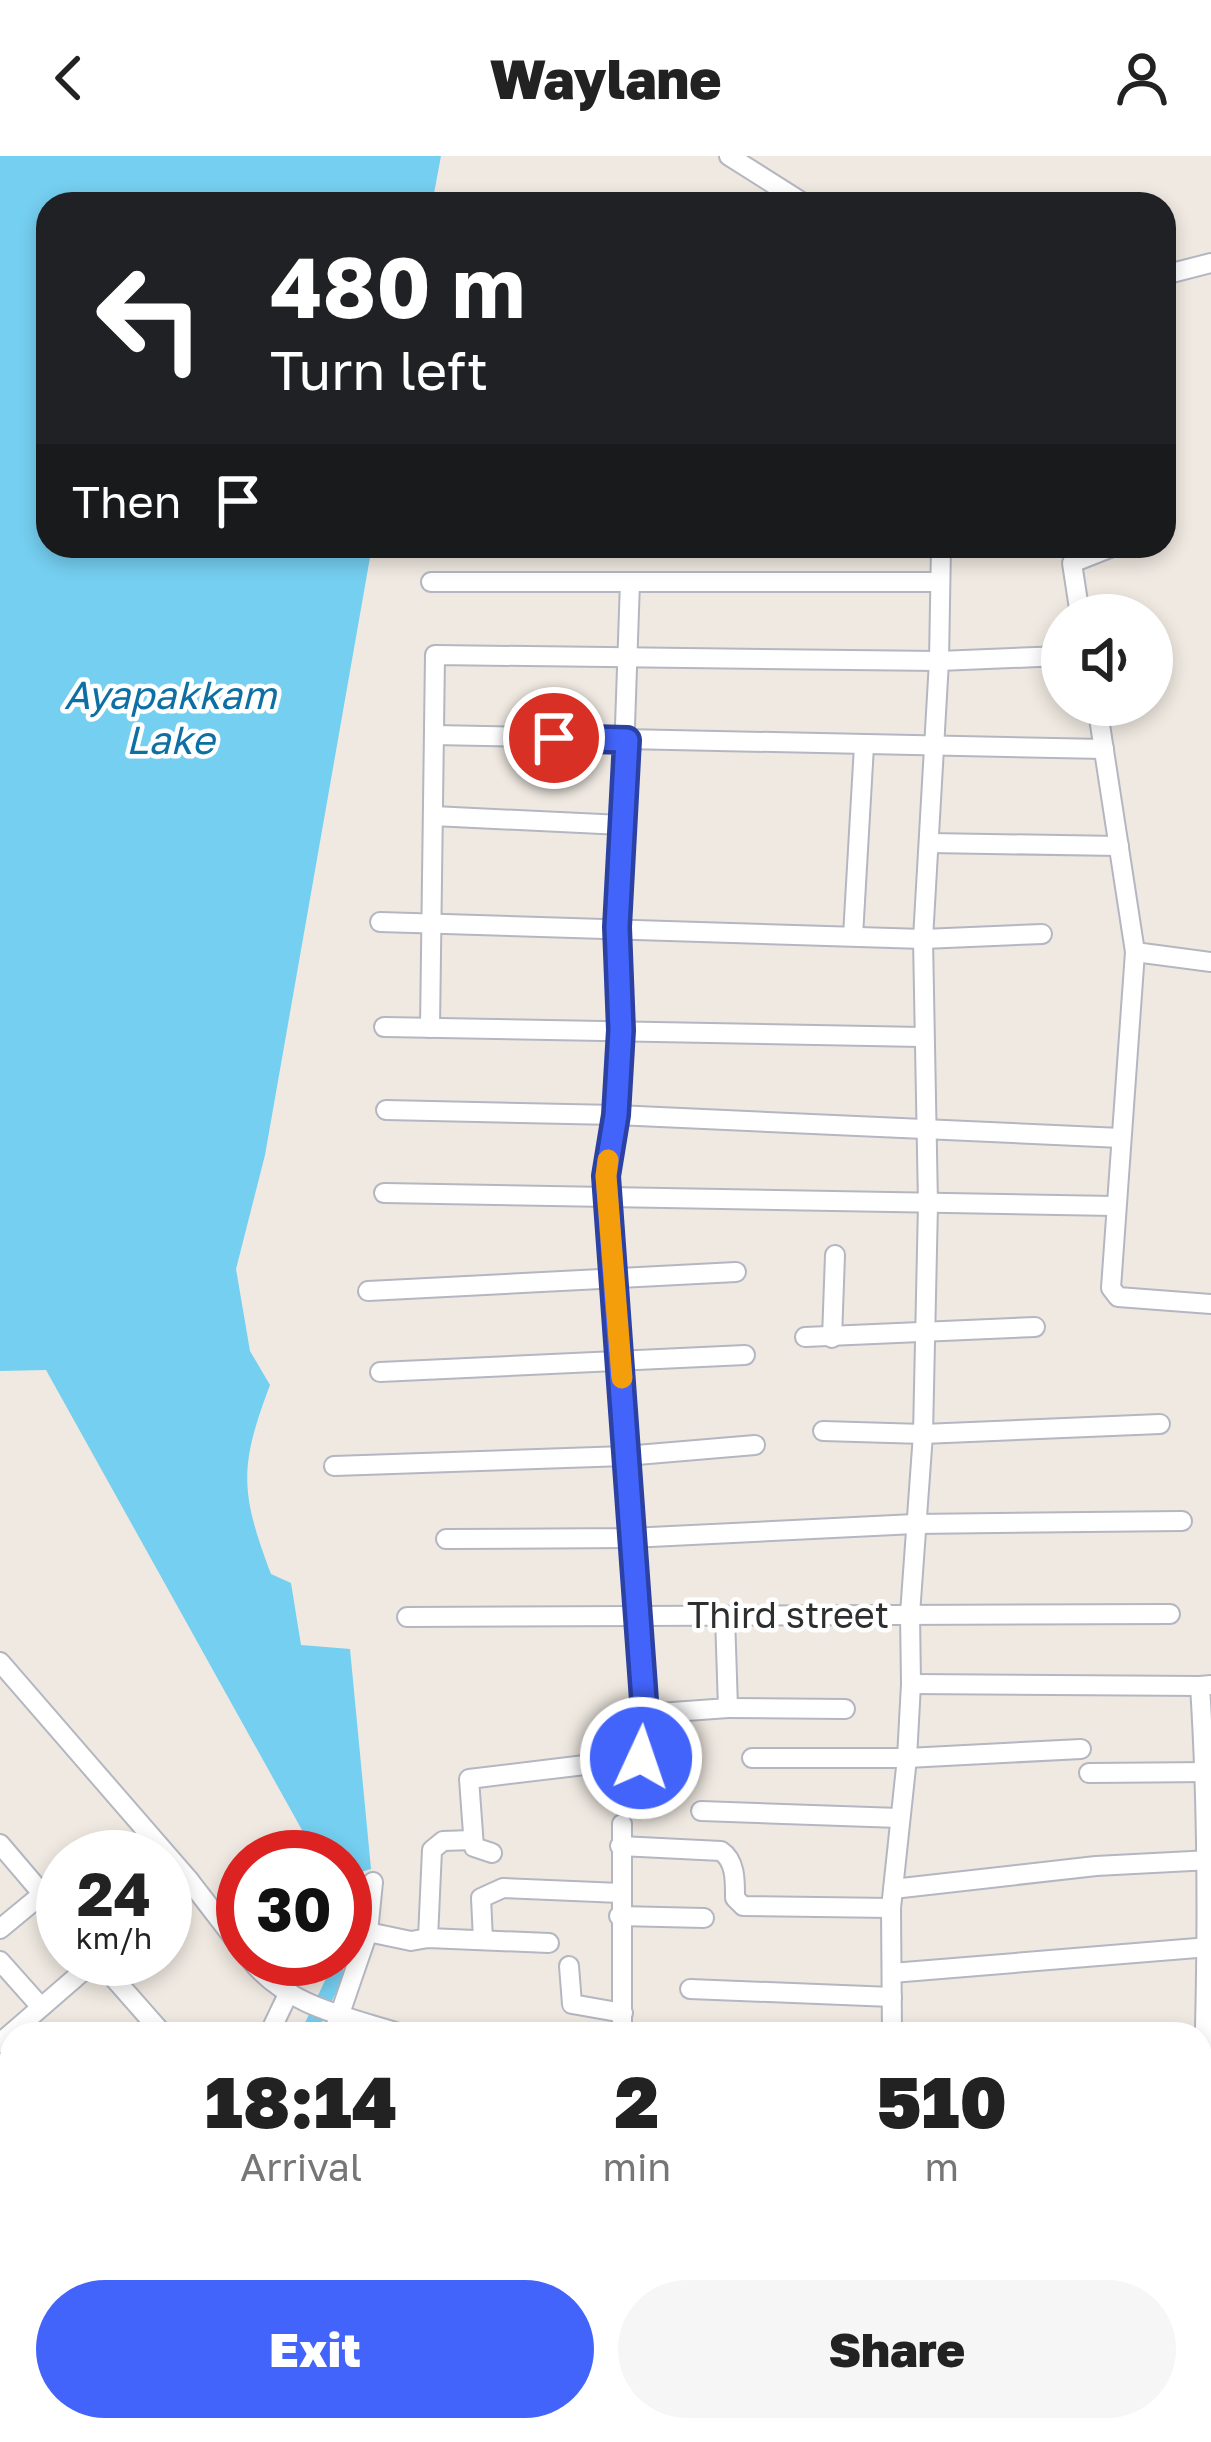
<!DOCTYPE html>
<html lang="en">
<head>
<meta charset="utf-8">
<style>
  :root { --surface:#fff; --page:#f6f6f6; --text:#222; --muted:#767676; --accent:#4264fb }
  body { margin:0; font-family:"Golos Text",sans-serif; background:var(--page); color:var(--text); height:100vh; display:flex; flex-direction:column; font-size:45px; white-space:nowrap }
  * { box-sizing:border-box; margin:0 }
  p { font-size:39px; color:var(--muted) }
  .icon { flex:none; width:66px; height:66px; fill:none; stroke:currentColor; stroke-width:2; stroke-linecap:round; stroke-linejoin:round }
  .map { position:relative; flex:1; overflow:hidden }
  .sheet { position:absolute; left:0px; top:1866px; width:1212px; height:420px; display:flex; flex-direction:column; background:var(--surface); border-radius:36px 36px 0 0; box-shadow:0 6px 18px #0003 }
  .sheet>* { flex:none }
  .guide { position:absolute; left:36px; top:36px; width:1140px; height:366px; border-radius:36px; box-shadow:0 6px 18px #0003; background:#202124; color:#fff; overflow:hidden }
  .fabs { position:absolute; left:1041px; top:438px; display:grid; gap:24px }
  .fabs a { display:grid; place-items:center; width:132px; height:132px; border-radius:50%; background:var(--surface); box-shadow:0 6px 18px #0003; font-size:60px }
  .speed { position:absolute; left:36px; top:1674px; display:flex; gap:24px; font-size:60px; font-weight:700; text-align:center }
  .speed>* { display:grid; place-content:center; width:156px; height:156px; border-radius:50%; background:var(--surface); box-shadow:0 6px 18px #0003; line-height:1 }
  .speed small { font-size:30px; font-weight:400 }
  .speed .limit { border:18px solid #d22; background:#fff; color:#111 }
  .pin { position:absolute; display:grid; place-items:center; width:102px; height:102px; color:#fff; margin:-51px; border:6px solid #fff; border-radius:50%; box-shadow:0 3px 12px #0007 }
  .me { position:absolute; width:132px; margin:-66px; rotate:3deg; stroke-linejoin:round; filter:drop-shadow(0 0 9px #0008) }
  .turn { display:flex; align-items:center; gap:42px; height:252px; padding:0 36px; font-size:54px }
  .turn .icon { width:156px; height:156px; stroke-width:2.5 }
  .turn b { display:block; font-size:84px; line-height:102px }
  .then { display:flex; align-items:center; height:114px; padding:0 36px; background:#0003; gap:24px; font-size:45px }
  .eta { display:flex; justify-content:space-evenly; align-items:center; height:204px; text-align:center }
  .eta b { font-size:72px; font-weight:800; line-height:84px }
  .cta { display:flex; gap:24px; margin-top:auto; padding:24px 36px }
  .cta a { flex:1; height:138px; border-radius:72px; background:var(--accent); color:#fff; font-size:48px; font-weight:800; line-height:138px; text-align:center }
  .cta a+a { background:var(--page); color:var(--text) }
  header { display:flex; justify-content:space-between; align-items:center; height:156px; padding:0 36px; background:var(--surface); font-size:54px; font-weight:800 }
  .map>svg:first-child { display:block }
  .green { fill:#b6e59e }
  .water { fill:#75cff0 }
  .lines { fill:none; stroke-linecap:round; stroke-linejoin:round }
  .canal { stroke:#75cff0; stroke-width:15 }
  .minor-casing { stroke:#b4b7c1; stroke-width:22 }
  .minor { stroke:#fff; stroke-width:18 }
  .route-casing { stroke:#2b41a3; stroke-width:30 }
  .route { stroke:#4264fb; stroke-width:21 }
  .slow { stroke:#f59e0b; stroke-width:21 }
  .labels { text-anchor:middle; stroke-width:9; stroke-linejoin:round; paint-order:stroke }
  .street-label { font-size:36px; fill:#2e2e2e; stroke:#fff }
  .water-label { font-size:39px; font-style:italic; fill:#0d6fa3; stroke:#fff }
</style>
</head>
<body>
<header><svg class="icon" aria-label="back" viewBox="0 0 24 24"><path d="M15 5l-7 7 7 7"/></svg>Waylane<svg class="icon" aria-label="person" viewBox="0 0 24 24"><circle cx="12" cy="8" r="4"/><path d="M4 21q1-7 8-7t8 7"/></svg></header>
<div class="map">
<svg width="1211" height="2286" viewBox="0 0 1211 2286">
  <rect width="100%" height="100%" fill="#efe9e1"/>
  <path class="green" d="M162 2274H838V2286H158Z"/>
  <path class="water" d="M0 0H441L432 48H48V390H372L265 999 236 1113 250 1195 270 1229C239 1311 240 1336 271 1418L291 1427 301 1489 350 1493 371 1713 345 1721V1701H317L46 1214 0 1215Z"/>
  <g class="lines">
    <g class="canal">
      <path d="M345 1746 348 1720"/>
      <path d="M308 1878 335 1821 337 1803"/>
      <path d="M116 2286 121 2274"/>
    </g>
    <g class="minor-casing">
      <g id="minor">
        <path d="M729 0 805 48"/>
        <path d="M1164 119 1211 107"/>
        <path d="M431 426H940"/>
        <path d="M630 426 618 771 621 874 616 959 606 1020 617 1123 630 1382 645 1558 640 1631 608 1630 594 1616V1602L600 1593 643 1594"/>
        <path d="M1080 459 1072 407 1115 390"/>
        <path d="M1097 549 1135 796 1211 806"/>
        <path d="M434 579 1104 593"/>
        <path d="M433 660 622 669"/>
        <path d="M929 687 1119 690"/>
        <path d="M380 766 923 783 1042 778"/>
        <path d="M853 780 864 590"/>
        <path d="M1135 796 1111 1132 1118 1141 1211 1148"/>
        <path d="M384 871 922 881"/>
        <path d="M430 872 435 499 939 505 1062 500"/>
        <path d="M386 954 616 959 1121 982"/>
        <path d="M384 1037 1114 1050"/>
        <path d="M368 1135 736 1116"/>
        <path d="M805 1181 1035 1171"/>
        <path d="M832 1182 835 1099"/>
        <path d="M380 1216 745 1199"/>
        <path d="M823 1275 923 1278 1160 1268"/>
        <path d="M334 1310 625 1300 755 1289"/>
        <path d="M446 1383 630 1382 915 1368 1182 1365"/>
        <path d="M407 1461 1170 1458"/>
        <path d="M0 1506 189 1724 243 1794"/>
        <path d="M911 1528 1200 1530"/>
        <path d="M728 1552 845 1553"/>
        <path d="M645 1558 728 1552 725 1460"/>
        <path d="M752 1602H907L1081 1593"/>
        <path d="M1089 1617 1211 1616"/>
        <path d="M701 1655 899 1662"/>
        <path d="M622 1668V1878"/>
        <path d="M0 1688 63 1762"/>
        <path d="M620 1690 721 1695C736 1705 735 1726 735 1742L743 1750 891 1752"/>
        <path d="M492 1697 474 1691 469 1623 593 1608"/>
        <path d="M893 1733 1096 1710 1211 1704"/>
        <path d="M165 1744 189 1724"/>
        <path d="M619 1760 704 1762"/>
        <path d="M0 1773 63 1721"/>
        <path d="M368 1776 411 1785 428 1782 549 1787"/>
        <path d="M428 1782 432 1694 443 1685 472 1684"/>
        <path d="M483 1784 481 1742 503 1732 620 1737"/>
        <path d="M97 1803 163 1878"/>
        <path d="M250 1803C286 1850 348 1861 402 1878"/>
        <path d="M0 1805 41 1851"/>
        <path d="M569 1810 572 1848 623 1857"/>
        <path d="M892 1817 1209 1791"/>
        <path d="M690 1833 892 1841"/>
        <path d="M269 1878 289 1836"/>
        <path d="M333 1878 368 1776 373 1726"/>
        <path d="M892 1878 891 1752 907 1602 911 1528 910 1458 923 1278 928 1048 923 783 939 505 941 390"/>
        <path d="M0 1887 97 1803"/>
        <path d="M0 1999 12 2012"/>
        <path d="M1200 2040C1206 1870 1211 1700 1200 1530L1211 1529"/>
        <path d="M0 2083 12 2099"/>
        <path d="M0 2123 12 2113"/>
        <path d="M0 2216 12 2206"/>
        <path d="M1017 2274 1047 2286"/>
        <path d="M74 2286 79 2274"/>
        <path d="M146 2286 151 2274"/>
        <path d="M1065 2286 1068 2274"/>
        <path d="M1131 2286 1135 2274"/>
      </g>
    </g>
    <use href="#minor" class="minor"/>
  </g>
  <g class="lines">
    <g class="route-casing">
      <path id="route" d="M554 582 627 584 617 771 621 874 616 959 606 1020 645 1558 641 1602"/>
    </g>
    <use href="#route" class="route"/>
    <path class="slow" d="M608 1004 606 1020 622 1222"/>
  </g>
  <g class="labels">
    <g class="street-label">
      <text x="788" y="1472">Third street</text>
    </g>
    <g class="water-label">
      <text x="170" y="553">Ayapakkam<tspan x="170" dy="45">Lake</tspan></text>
    </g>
  </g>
</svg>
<div class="fabs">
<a><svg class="icon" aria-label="sound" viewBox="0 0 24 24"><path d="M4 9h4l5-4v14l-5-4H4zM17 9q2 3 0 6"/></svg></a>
</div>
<div class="speed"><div>24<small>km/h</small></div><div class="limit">30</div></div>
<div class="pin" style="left:554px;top:582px;background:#d93025"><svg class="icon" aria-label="arrive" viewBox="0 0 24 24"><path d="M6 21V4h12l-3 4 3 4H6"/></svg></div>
<svg class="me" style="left:641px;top:1602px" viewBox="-20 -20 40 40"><circle r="17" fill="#4264fb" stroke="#fff" stroke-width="3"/><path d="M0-11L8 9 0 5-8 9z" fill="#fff"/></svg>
<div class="guide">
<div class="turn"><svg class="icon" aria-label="left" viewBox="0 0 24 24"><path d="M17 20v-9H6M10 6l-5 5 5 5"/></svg><div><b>480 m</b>Turn left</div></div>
<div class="then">Then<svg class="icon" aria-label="arrive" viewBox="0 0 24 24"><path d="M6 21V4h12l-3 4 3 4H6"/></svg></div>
</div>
<section class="sheet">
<div class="eta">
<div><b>18:14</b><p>Arrival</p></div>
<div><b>2</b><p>min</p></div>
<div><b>510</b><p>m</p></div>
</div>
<div class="cta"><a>Exit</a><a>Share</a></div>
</section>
</div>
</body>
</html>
